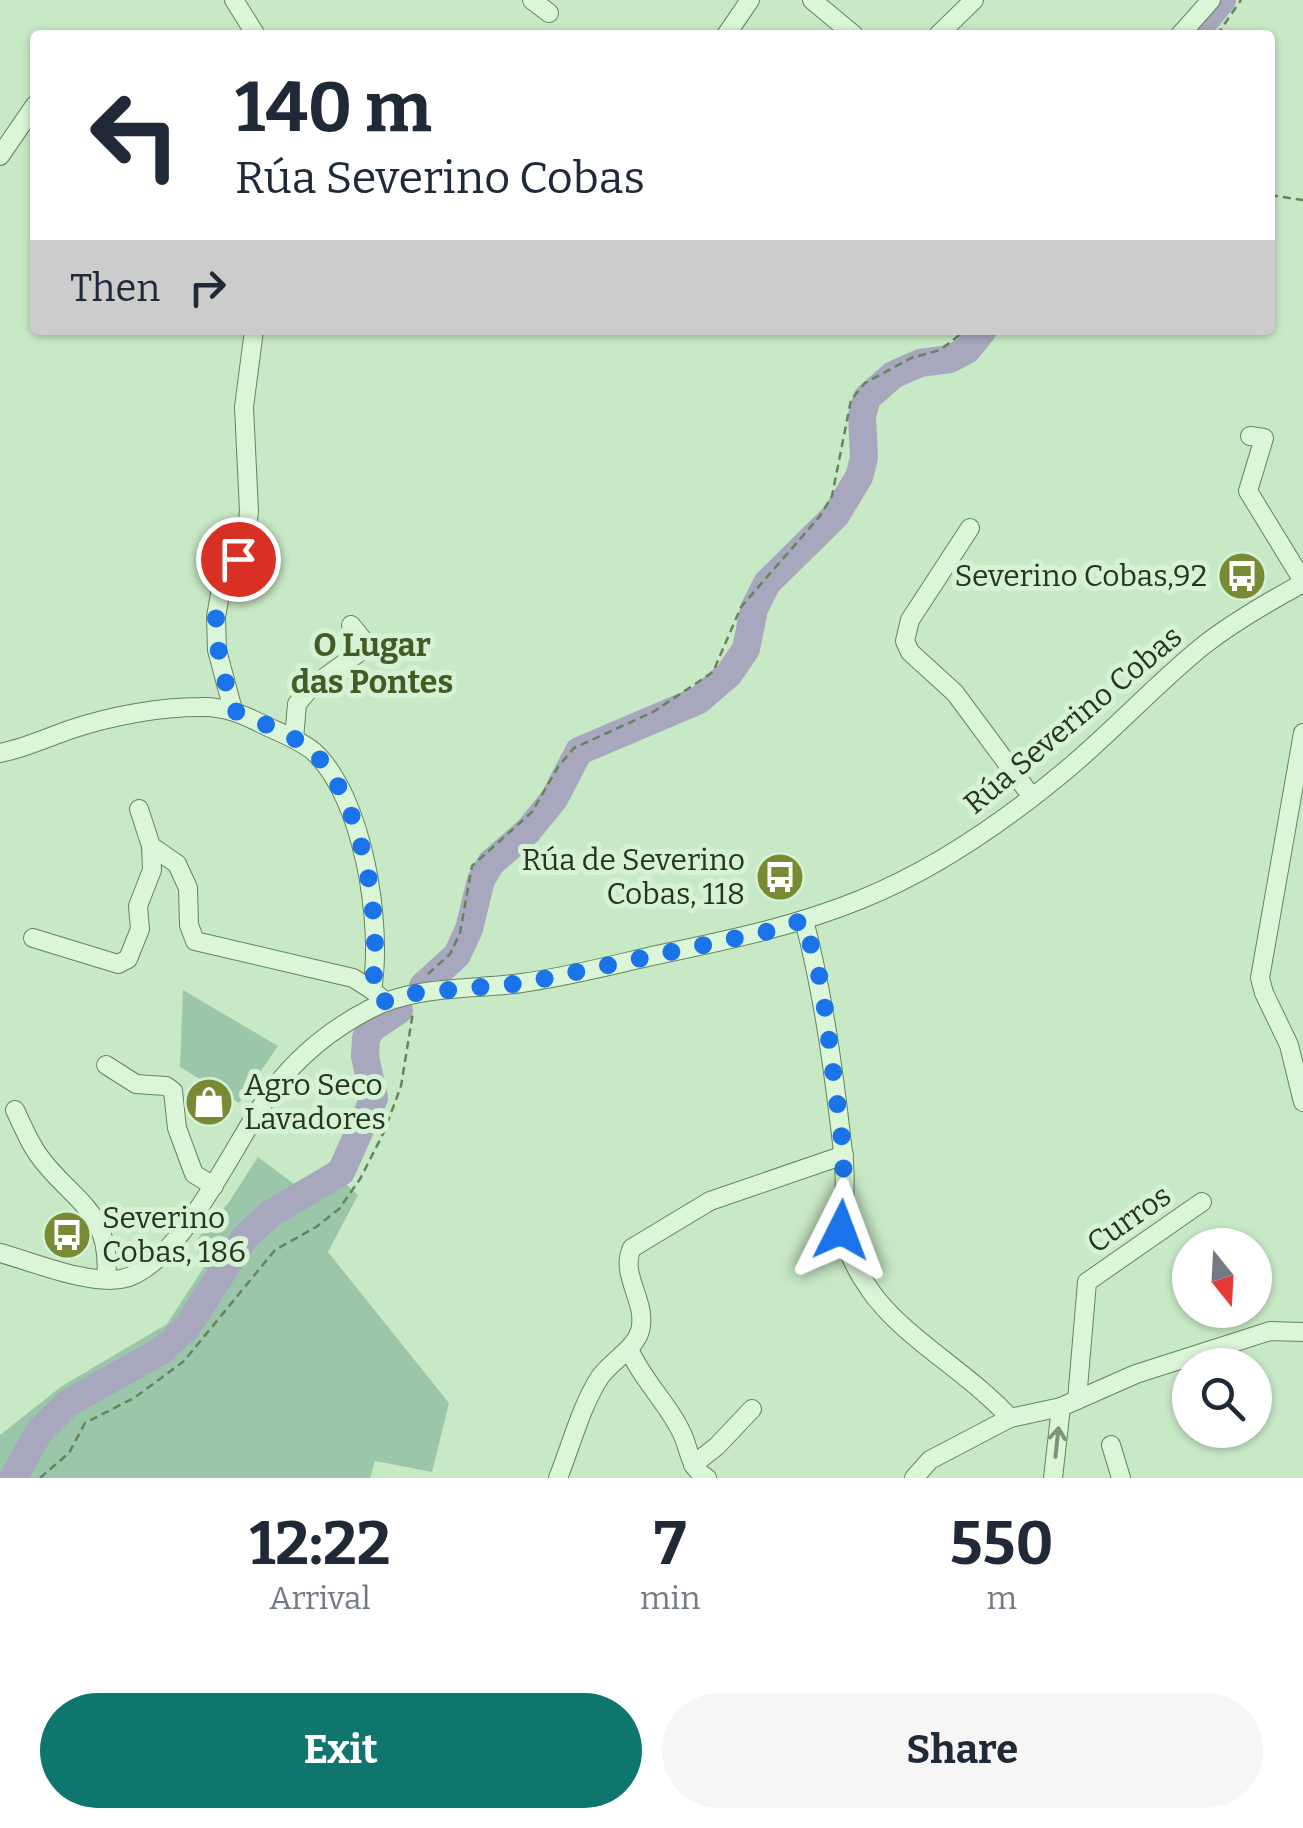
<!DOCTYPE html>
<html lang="en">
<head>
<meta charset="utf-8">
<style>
  :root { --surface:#fff; --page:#f6f6f7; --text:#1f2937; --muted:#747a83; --accent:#0f766e }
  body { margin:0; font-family:Bitter,serif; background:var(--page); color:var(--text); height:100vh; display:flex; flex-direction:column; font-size:38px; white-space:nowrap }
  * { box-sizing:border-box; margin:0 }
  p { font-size:32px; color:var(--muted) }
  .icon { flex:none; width:55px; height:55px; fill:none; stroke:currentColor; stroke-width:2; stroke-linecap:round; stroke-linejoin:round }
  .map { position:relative; height:1478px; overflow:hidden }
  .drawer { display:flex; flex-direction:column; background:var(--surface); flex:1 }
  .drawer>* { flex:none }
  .guide { position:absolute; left:30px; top:30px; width:1245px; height:305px; border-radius:10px; box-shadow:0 2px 8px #0004; background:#fff; color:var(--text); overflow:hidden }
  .needle { width:65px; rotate:162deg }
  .buttons { position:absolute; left:1172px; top:1228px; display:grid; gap:20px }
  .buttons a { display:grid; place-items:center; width:100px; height:100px; border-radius:50%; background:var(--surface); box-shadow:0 2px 8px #0004; font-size:50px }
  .pin { position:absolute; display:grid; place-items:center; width:85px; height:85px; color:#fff; margin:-42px; border:5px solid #fff; border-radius:50%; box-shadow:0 2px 10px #0007 }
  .me { position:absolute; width:110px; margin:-55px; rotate:3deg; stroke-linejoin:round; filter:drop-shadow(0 0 8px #0008) }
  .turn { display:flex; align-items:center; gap:35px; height:210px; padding:0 40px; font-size:45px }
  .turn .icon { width:130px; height:130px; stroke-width:2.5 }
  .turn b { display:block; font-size:70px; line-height:85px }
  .then { display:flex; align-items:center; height:95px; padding:0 40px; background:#0003; gap:20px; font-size:38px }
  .eta { display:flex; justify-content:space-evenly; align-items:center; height:170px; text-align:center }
  .eta b { font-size:60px; font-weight:700; line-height:70px }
  .button { display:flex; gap:20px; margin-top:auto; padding:20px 40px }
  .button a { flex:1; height:115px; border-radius:60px; background:var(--accent); color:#fff; font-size:40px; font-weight:700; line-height:115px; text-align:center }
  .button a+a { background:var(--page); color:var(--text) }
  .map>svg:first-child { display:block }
  .green { fill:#9bc6aa }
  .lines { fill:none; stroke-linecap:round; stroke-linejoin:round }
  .river { stroke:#a7a8bd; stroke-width:28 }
  .minor-casing { stroke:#66835d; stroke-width:20 }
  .path { stroke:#66835d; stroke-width:2.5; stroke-dasharray:8 5; stroke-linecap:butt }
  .minor { stroke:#daf5d8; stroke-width:18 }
  .oneway { stroke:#80947c }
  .route { stroke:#1a73e8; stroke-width:18; stroke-dasharray:0 32.4 }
  .labels { text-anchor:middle; stroke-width:10; stroke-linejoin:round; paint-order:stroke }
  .poi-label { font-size:30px; fill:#263420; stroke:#d6f2d4; text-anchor:end }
  .street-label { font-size:30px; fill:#263420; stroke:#d6f2d4 }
  .neighbourhood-label { font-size:32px; font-weight:bold; fill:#445c24; stroke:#d6f2d4 }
</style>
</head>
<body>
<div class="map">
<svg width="1303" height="1478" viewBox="0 0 1303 1478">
  <rect width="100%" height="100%" fill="#c8e9c6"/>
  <g class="green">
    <path d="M183 990 278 1046 239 1103 180 1067Z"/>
    <path d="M258 1157 298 1187 326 1166 358 1195 328 1252 449 1403 432 1472 375 1461 370 1478H0V1435L62 1386 167 1324 204 1267 194 1243 229 1202Z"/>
  </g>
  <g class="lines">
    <g class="river">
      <path d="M1193 35 1222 0"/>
      <path d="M423 986 457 955 469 929 481 880 491 863 528 831 554 799 579 751 699 700 729 674 746 649 754 609 767 583 836 515 859 477 864 458 862 416 867 398 893 375 920 363 950 359 967 350 983 330"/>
      <path d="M13 1478 39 1432 68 1403 161 1351 187 1327 245 1237 270 1214 341 1172 374 1098 365 1056 366 1038 372 1028 399 1010"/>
    </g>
    <g class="minor-casing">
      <g id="minor">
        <path d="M234 0 256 35"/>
        <path d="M532 0 549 13"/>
        <path d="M812 0 854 35"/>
        <path d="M726 35 750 0"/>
        <path d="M938 35 974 0"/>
        <path d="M1180 35 1211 0"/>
        <path d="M0 156 35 105"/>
        <path d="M1250 436 1264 438 1248 491 1303 581"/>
        <path d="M970 528 910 620 905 641 910 652 955 693 1032 797"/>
        <path d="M233 710 217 650 216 617 222 582 238 559 246 540 249 511 244 407 254 330"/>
        <path d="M1303 733 1260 978 1264 993 1289 1045 1303 1102"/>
        <path d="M294 739 297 704 310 688 368 646 351 625"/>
        <path d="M0 753C26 748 48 737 72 729 111 716 160 707 200 707 225 706 244 715 266 726 281 733 299 740 313 751 364 797 383 926 372 990L386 1002"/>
        <path d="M139 809 151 846 177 864 188 888 189 925 195 941 353 978 372 990"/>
        <path d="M804 920C824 997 834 1074 843 1152 851 1215 827 1229 870 1290 902 1337 970 1373 1010 1418"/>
        <path d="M33 938 118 964 128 959 140 929 138 906 152 870 151 846"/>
        <path d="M106 1065 136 1084 166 1086 173 1091 177 1128 194 1174 214 1186"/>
        <path d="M15 1110C22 1124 28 1140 37 1153 68 1199 113 1209 106 1279"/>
        <path d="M0 1253C33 1262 89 1285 121 1279 181 1269 238 1133 274 1088 299 1056 333 1028 370 1009 416 985 472 990 522 983 566 977 609 966 652 956 723 941 794 927 862 899 939 868 1008 819 1071 766 1117 727 1157 683 1204 645 1235 621 1268 602 1303 583"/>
        <path d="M629 1349C643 1382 671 1406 684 1438 690 1454 691 1469 707 1478"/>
        <path d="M1077 1400 1087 1282 1202 1202"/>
        <path d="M1111 1445 1121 1478"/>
        <path d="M693 1465 717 1446 752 1409"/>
        <path d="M558 1478C571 1446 581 1406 600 1377 612 1360 634 1350 640 1331 648 1302 619 1275 632 1248L710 1201 844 1155"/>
        <path d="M914 1478 930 1460 1010 1418 1061 1407 1136 1374 1270 1331 1303 1332"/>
        <path d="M1053 1478 1061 1407"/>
      </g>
    </g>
    <g class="path">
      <path d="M1217 35 1241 0"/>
      <path d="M1270 195 1303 200"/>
      <path d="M428 974 450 954 460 933 472 866 532 812 558 767 574 748 653 712 713 672 741 607 820 516 832 496 851 400 865 383 911 358 940 350 966 330"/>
      <path d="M40 1478 69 1453 85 1423 134 1398 184 1361 275 1250 316 1227 339 1209 360 1179 384 1132 401 1086 413 1012"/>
    </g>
    <use href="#minor" class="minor"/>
  </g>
  <defs><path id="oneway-shaft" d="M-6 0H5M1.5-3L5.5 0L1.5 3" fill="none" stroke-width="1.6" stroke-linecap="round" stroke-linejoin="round" transform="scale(2.5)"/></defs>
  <use class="oneway" href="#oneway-shaft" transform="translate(1057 1442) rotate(-84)"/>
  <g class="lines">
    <path class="route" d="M238 559C200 601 220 661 233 710 259 723 294 733 315 754 364 803 383 924 372 990L386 1002 416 993 524 983 770 931 804 920 822 986 844 1155 841 1230"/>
  </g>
  <defs>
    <g id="bus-disc" transform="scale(2.5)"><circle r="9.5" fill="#788b34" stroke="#d6f2d4"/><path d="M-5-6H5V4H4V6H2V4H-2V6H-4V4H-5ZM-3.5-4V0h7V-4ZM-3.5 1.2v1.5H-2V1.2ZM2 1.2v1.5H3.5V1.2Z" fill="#fff"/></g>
    <g id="shop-disc" transform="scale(2.5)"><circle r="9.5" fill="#788b34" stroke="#d6f2d4"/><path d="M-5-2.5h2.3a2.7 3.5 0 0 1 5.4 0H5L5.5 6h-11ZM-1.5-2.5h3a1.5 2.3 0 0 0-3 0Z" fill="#fff"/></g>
  </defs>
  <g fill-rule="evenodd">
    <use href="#bus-disc" x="1242" y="576"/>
    <use href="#bus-disc" x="780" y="877"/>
    <use href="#shop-disc" x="209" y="1102"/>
    <use href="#bus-disc" x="67" y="1235"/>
  </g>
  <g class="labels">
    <g class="poi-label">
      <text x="1207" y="586">Severino Cobas,92</text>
      <text x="745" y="870">Rúa de Severino<tspan x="745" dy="34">Cobas, 118</tspan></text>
      <text x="244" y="1095" text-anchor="start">Agro Seco<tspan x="244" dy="34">Lavadores</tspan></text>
      <text x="102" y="1228" text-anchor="start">Severino<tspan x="102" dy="34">Cobas, 186</tspan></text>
    </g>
    <g class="street-label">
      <text transform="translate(1073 720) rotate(-40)" y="10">Rúa Severino Cobas</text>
      <text transform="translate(1129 1219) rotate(-35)" y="10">Curros</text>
    </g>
    <g class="neighbourhood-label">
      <text x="372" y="656">O Lugar<tspan x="372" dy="37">das Pontes</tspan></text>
    </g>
  </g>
</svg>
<div class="buttons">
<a><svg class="needle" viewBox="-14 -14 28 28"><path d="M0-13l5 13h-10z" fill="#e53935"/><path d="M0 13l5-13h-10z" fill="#747a83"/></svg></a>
<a><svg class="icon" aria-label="search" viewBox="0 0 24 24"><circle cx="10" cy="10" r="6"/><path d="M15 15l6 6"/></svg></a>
</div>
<div class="pin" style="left:238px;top:559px;background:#d93025"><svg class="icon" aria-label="arrive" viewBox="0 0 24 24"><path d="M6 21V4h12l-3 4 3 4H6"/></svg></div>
<svg class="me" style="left:841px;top:1230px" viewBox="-20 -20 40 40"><path d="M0-17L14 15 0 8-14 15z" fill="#1a73e8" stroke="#fff" stroke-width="4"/></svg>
<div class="guide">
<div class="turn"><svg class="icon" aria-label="left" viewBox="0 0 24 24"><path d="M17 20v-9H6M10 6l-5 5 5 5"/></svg><div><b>140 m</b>Rúa Severino Cobas</div></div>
<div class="then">Then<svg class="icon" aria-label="right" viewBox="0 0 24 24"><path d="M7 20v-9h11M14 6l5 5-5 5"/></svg></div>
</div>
</div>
<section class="drawer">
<div class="eta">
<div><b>12:22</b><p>Arrival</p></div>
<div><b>7</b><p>min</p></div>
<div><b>550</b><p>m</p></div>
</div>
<div class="button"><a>Exit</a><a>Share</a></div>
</section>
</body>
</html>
